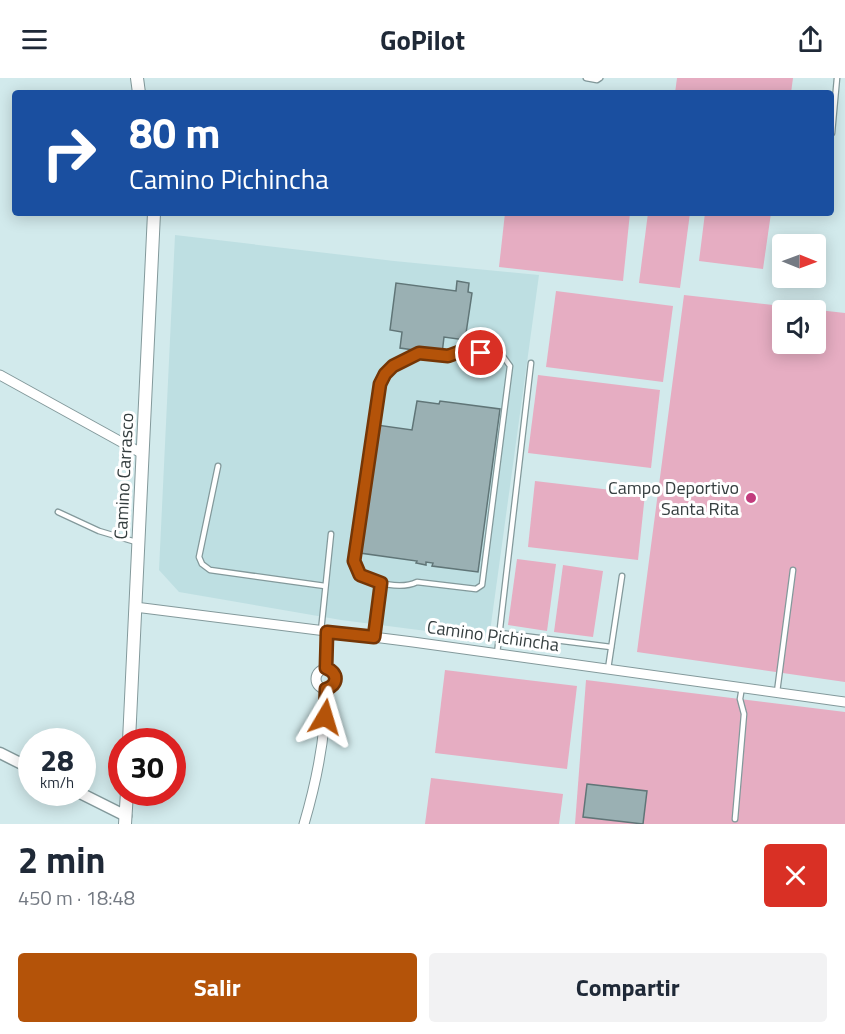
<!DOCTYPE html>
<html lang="es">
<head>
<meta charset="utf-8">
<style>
  :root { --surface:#fff; --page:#f2f2f3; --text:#1f2937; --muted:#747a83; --accent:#b45309 }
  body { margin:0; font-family:"Titillium Web",sans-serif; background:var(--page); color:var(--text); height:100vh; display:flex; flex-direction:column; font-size:22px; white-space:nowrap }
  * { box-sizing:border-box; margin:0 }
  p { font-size:20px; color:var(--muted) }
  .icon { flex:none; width:33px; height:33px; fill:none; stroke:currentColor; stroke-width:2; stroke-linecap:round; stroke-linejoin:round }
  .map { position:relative; height:746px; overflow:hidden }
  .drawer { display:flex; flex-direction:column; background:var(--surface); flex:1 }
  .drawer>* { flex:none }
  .banner { position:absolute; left:12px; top:12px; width:822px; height:126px; border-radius:6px; box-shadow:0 3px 15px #0003; background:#1a4fa0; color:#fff; overflow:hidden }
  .needle { width:39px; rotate:91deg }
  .tools { position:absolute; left:772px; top:156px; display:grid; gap:12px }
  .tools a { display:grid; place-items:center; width:54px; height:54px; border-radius:6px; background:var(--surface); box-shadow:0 3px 15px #0003; font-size:30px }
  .speed { position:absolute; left:18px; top:650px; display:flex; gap:12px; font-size:30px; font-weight:700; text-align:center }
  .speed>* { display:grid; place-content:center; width:78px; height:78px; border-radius:50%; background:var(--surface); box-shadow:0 3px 15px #0003; line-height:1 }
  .speed small { font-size:15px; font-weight:400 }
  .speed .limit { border:9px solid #d22; background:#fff; color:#111 }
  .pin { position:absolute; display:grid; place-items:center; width:51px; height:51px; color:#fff; margin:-26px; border:3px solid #fff; border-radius:50%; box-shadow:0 2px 6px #0007 }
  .me { position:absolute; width:66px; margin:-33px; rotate:7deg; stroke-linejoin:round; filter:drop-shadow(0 0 4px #0008) }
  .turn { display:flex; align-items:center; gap:21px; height:126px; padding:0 18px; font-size:27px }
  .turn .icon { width:78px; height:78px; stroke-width:2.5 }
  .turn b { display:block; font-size:42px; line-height:51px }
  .round { display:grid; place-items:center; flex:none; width:63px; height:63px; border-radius:6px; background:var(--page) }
  .headline { display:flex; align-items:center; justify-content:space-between; height:102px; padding:0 18px }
  h1 { font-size:36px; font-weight:700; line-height:45px }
  .cta { display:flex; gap:12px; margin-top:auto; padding:12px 18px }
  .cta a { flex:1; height:69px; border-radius:6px; background:var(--accent); color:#fff; font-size:24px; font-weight:700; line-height:69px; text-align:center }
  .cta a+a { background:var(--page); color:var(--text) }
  header { display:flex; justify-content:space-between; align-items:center; height:78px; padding:0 18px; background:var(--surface); font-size:27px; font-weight:700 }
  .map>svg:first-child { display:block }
  .built { fill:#bedfe2 }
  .green { fill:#e6adc2; fill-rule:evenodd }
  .building { fill:#9ab0b3; stroke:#607577; stroke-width:1.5 }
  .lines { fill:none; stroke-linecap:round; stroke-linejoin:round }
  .service-casing { stroke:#83999b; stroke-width:7 }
  .minor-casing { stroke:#83999b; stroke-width:11 }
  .tertiary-casing { stroke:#83999b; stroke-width:13 }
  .secondary-casing { stroke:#83999b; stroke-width:14 }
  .service { stroke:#fff; stroke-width:4.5 }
  .minor { stroke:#fff; stroke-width:9 }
  .tertiary { stroke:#fff; stroke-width:10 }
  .secondary { stroke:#fff; stroke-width:12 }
  .route-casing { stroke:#753606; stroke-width:15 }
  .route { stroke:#b45309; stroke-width:10 }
  .poi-dot { fill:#c23c7d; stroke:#fff; stroke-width:2 }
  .labels { text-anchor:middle; stroke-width:6; stroke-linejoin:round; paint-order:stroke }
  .street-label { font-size:18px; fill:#353e3f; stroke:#fff }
  .poi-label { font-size:18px; fill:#353e3f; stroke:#fff; text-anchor:end }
</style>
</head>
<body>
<header><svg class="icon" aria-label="menu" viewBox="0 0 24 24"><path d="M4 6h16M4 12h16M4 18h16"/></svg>GoPilot<svg class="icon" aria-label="share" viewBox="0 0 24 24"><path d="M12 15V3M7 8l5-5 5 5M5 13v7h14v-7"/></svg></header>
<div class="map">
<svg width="845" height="746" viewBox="0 0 845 746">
  <rect width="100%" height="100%" fill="#d2eaec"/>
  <path class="built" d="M175 157 394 183 539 197 489 561 341 542 179 514 159 492Z"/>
  <g class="green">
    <path d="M677 0H793L791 15H675Z"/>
    <path d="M505 135H630L623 203 499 189Z"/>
    <path d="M648 135H690L680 210 639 205Z"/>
    <path d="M705 135H771L763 191 699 183Z"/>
    <path d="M556 213 673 228 663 304 546 289Z"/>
    <path d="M684 217 845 235V604L637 574ZM783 232H816V266H783Z"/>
    <path d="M538 297 660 312 651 390 528 375Z"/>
    <path d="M535 403 645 416 638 482 528 469Z"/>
    <path d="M517 481 556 486 547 553 508 547Z"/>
    <path d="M563 487 603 493 593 559 554 554Z"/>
    <path d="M445 592 577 608 567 691 435 675Z"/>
    <path d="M586 602 845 634V746H575Z"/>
    <path d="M431 700 563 716 559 746H425Z"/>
  </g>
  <g class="building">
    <path d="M457 203 469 205 468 214 472 215 465 262 444 259 442 276 400 270 402 254 390 252 396 205 456 213Z"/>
    <path d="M417 323 439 326 440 323 500 331 478 494 432 488 433 485 426 484V487L416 485 417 483 360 475 377 347 412 352Z"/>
    <path d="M587 706 647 713 643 746 583 739Z"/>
  </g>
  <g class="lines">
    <g class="service-casing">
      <g id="service">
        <path d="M586 0 597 2 600 0"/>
        <path d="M832 55 837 0"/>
        <path d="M459 274 502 277 510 288 482 507 476 511 417 504C400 512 376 505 360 497L354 483 380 306C388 292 403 276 421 275 435 275 445 278 459 274Z"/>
        <path d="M218 388 199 479 202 486 210 492 325 508"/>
        <path d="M58 434 99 453 136 464"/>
        <path d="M321 553 331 456"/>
        <path d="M499 555 611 569"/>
        <path d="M374 559 381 505"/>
        <path d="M497 576 531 285"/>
        <path d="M608 591 622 498"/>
        <path d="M777 614 793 492"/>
        <path d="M735 741 744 636 740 621 742 609"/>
      </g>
    </g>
    <g class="minor-casing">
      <g id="minor">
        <path d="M0 297 143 376"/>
        <path d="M135 529 413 564 845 624"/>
        <path d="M326 590 327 554"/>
        <circle cx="326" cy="601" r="10"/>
        <path d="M304 746C317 702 326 658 326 611"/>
      </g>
    </g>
    <g class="tertiary-casing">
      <g id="tertiary">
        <path d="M0 675 32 691"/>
        <path d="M78 714 126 738"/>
      </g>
    </g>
    <g class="secondary-casing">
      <g id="secondary">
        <path d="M137 0 139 15"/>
        <path d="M129 663 154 135"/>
        <path d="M125 746 127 714"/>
      </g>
    </g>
    <use href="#service" class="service"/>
    <use href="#minor" class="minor"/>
    <use href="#tertiary" class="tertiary"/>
    <use href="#secondary" class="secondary"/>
  </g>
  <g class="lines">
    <g class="route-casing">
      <path id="route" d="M325 639 326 611C338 607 339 595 326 590L327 554 374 559 381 505 360 497 354 483 380 306 385 296 393 288 419 275 448 278 459 274 481 275"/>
    </g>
    <use href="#route" class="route"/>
  </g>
  <circle class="poi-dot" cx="751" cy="420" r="6"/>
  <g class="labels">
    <g class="street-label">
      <text transform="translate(124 398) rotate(-87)" y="6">Camino Carrasco</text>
      <text transform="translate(493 558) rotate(8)" y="6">Camino Pichincha</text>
    </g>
    <g class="poi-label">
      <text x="739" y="416">Campo Deportivo<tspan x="739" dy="21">Santa Rita</tspan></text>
    </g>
  </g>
</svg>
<div class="tools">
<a><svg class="needle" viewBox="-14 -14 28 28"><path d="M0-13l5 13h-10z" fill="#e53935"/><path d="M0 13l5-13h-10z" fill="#747a83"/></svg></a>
<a><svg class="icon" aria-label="sound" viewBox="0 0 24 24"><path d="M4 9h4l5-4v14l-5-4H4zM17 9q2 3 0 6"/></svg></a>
</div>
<div class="speed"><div>28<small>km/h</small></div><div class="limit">30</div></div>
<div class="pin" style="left:481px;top:275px;background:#d93025"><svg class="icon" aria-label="arrive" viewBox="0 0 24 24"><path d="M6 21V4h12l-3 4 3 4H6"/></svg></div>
<svg class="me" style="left:325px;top:639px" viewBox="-20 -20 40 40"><path d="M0-17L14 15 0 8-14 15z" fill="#b45309" stroke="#fff" stroke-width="4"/></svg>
<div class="banner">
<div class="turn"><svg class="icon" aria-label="right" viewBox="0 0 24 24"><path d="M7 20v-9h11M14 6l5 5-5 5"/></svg><div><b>80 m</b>Camino Pichincha</div></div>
</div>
</div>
<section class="drawer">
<div class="headline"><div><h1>2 min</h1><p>450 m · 18:48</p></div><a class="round" style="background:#d93025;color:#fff"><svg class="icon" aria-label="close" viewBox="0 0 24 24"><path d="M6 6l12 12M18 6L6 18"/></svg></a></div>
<div class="cta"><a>Salir</a><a>Compartir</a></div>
</section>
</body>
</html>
